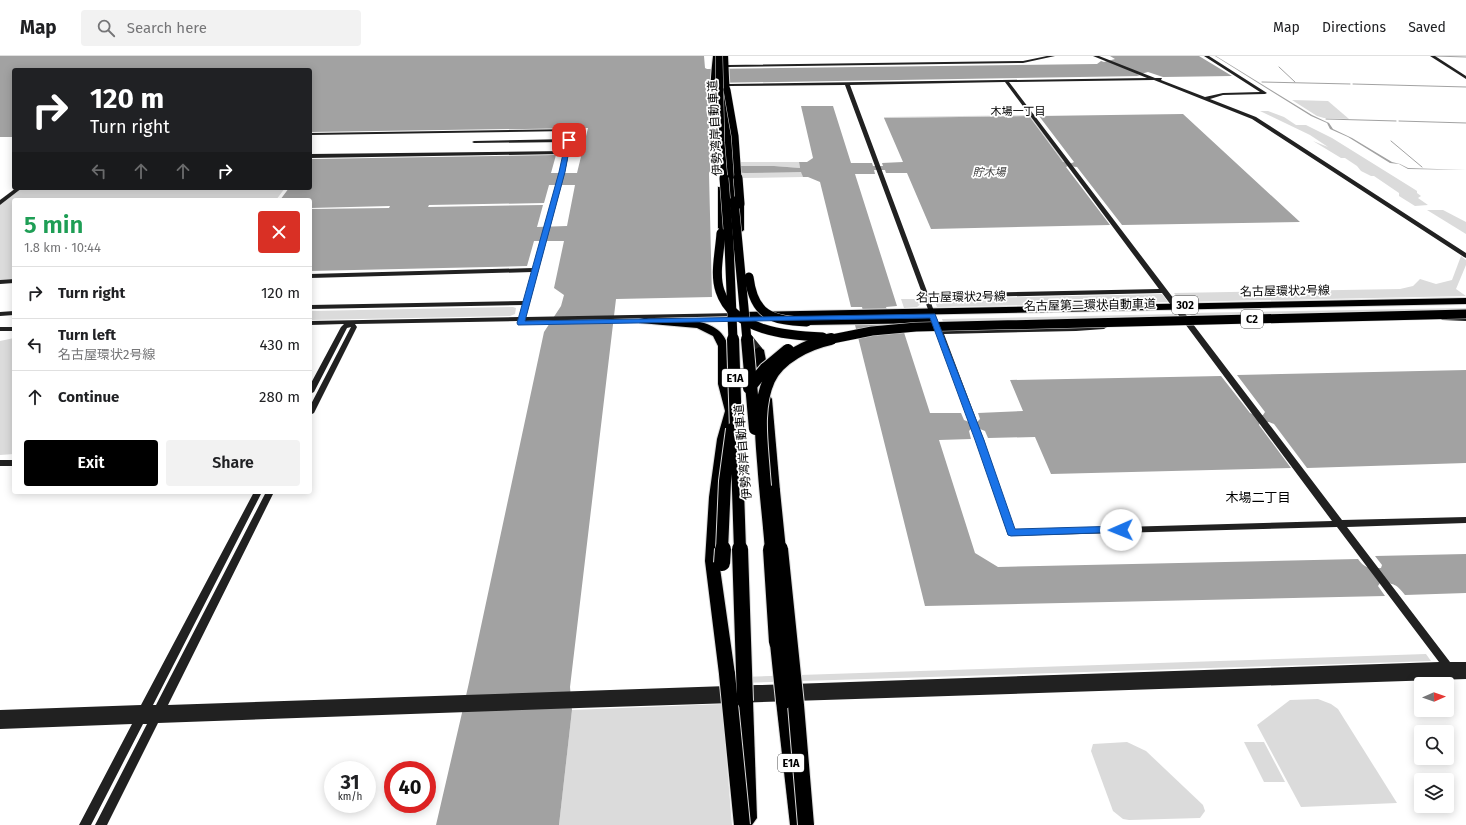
<!DOCTYPE html>
<html lang="en">
<head>
<meta charset="utf-8">
<style>
  :root { --surface:#fff; --page:#f2f2f2; --text:#202124; --muted:#757577; --line:#e0e0e0; --accent:#000 }
  body { margin:0; font-family:"Fira Sans","Noto Sans JP",sans-serif; background:var(--page); color:var(--text); height:100vh; display:flex; flex-direction:column; font-size:15px; white-space:nowrap }
  * { box-sizing:border-box; margin:0 }
  p { font-size:13px; color:var(--muted) }
  .icon { flex:none; width:22px; height:22px; fill:none; stroke:currentColor; stroke-width:2; stroke-linecap:round; stroke-linejoin:round }
  .map { position:relative; flex:1; overflow:hidden }
  .drawer { position:absolute; left:12px; top:142px; width:300px; height:296px; display:flex; flex-direction:column; background:var(--surface); border-radius:4px; box-shadow:0 2px 10px #0003 }
  .drawer>* { flex:none }
  .banner { position:absolute; left:12px; top:12px; width:300px; height:122px; border-radius:4px; box-shadow:0 2px 10px #0003; background:#202124; color:#fff; overflow:hidden }
  .needle { width:26px; rotate:88deg }
  .fabs { position:absolute; left:1414px; top:621px; display:grid; gap:8px }
  .fabs a { display:grid; place-items:center; width:40px; height:40px; border-radius:4px; background:var(--surface); box-shadow:0 2px 10px #0003; font-size:20px }
  .speed { position:absolute; left:324px; top:705px; display:flex; gap:8px; font-size:20px; font-weight:700; text-align:center }
  .speed>* { display:grid; place-content:center; width:52px; height:52px; border-radius:50%; background:var(--surface); box-shadow:0 2px 10px #0003; line-height:1 }
  .speed small { font-size:10px; font-weight:400 }
  .speed .limit { border:6px solid #d22; background:#fff; color:#111 }
  .pin { position:absolute; display:grid; place-items:center; width:34px; height:34px; color:#fff; margin:-17px; border-radius:8px; box-shadow:0 2px 6px #0006 }
  .me { position:absolute; width:44px; margin:-22px; rotate:269deg; stroke-linejoin:round; filter:drop-shadow(0 0 3px #0008) }
  .turn { display:flex; align-items:center; gap:14px; height:84px; padding:0 12px; font-size:18px }
  .turn .icon { width:52px; height:52px; stroke-width:2.5 }
  .turn b { display:block; font-size:28px; line-height:34px }
  .lanes { display:flex; align-items:center; height:38px; padding:0 12px; background:#0003; justify-content:center; gap:20px; direction:ltr }
  .lanes .off { opacity:.35 }
  .round { display:grid; place-items:center; flex:none; width:42px; height:42px; border-radius:4px; background:var(--page) }
  .headline { display:flex; align-items:center; justify-content:space-between; height:68px; padding:0 12px }
  h1 { font-size:24px; font-weight:600; line-height:30px; color:#1e9e55 }
  .button { display:flex; gap:8px; margin-top:auto; padding:8px 12px }
  .button a { flex:1; height:46px; border-radius:4px; background:var(--accent); color:#fff; font-size:16px; font-weight:600; line-height:46px; text-align:center }
  .button a+a { background:var(--page); color:var(--text) }
  ul { padding:0; list-style:none }
  li { display:flex; align-items:center; gap:12px; height:52px; padding:0 12px; border-top:1px solid var(--line) }
  li div { flex:1 }
  li b { display:block; font-size:15px }
  li em { font-style:normal }
  header { display:flex; align-items:center; gap:24px; box-sizing:border-box; height:56px; padding:0 20px; background:var(--surface); border-bottom:1px solid var(--line) }
  header strong { font-size:19px }
  nav { display:flex; gap:22px; margin-inline-start:auto; font-size:14px }
  .search { width:280px; height:36px; background:var(--page); display:flex; align-items:center; gap:10px; box-sizing:border-box; padding:0 14px; border-radius:4px; color:var(--muted); font-size:15px }
  .map>svg:first-child { display:block }
  .green { fill:#dbdbdb }
  .water { fill:#a2a2a2; fill-rule:evenodd }
  .lines { fill:none; stroke-linecap:round; stroke-linejoin:round }
  .stream { stroke:#a2a2a2; stroke-width:1 }
  .highway-casing { stroke:#dbdbdb; stroke-width:2 }
  .secondary { fill:#212121; fill-rule:evenodd }
  .highway { fill:#000; fill-rule:evenodd }
  .highway-bridge-far3-casing { stroke:#dbdbdb; stroke-width:8; stroke-linecap:butt }
  .highway-bridge-far2-casing { stroke:#dbdbdb; stroke-width:10; stroke-linecap:butt }
  .highway-bridge-far1-casing { stroke:#dbdbdb; stroke-width:14; stroke-linecap:butt }
  .highway-bridge-casing { stroke:#dbdbdb; stroke-width:18; stroke-linecap:butt }
  .highway-bridge-far3 { stroke:#000; stroke-width:7 }
  .highway-bridge-far2 { stroke:#000; stroke-width:9 }
  .highway-bridge-far1 { stroke:#000; stroke-width:12 }
  .highway-bridge { stroke:#000; stroke-width:16 }
  .route { fill:#1a73e8; stroke:#114b97 }
  .labels { text-anchor:middle; stroke-width:3.5; stroke-linejoin:round; paint-order:stroke }
  .far-neighbourhood-label { font-size:11px; fill:#000; stroke:#fff }
  .far-water-label { font-size:11px; font-style:italic; fill:#434343; stroke:#fff }
  .shield { fill:#fff; stroke:#4c4c4c; stroke-width:1 }
  .shield-label { font-size:11px; font-weight:bold; fill:#000 }
  .street-label { font-size:12px; fill:#000; stroke:#fff }
  .neighbourhood-label { font-size:13px; fill:#000; stroke:#fff }
</style>
</head>
<body>
<header>
<strong>Map</strong>
<div class="search"><svg class="icon" aria-label="search" viewBox="0 0 24 24"><circle cx="10" cy="10" r="6"/><path d="M15 15l6 6"/></svg>Search here</div>
<nav><a>Map</a><a>Directions</a><a>Saved</a></nav>
</header>
<div class="map">
<svg width="1466" height="769" viewBox="0 0 1466 769">
  <rect width="100%" height="100%" fill="#fff"/>
  <g class="green">
    <path d="M1292 44 1328 45 1349 63 1324 62 1317 60Z"/>
    <path d="M1260 55H1268L1284 61 1296 69H1306L1332 82 1414 133 1417 135V137L1421 140 1418 142 1428 149 1415 150 1399 140V137L1374 120H1371L1361 115 1357 110 1345 102H1341L1313 85 1328 91 1310 79Z"/>
    <path d="M1031 59 1066 107 1063 106 1029 60 884 62V61Z"/>
    <path d="M739 106H799L800 112 774 110H740Z"/>
    <path d="M740 116H802L803 121 741 122Z"/>
    <path d="M22 132H285L276 144H14V223L0 224V149Z"/>
    <path d="M1427 154H1443L1466 166V178Z"/>
    <path d="M1461 200 1466 204V209L1456 233 1466 240 1181 246 1174 237 1400 233 1413 230 1420 223 1436 228 1452 224Z"/>
    <path d="M1162 238 1168 246 937 251 934 243Z"/>
    <path d="M901 243H920L922 247 917 251 904 252Z"/>
    <path d="M513 251 516 252 515 258 510 260 310 264V255Z"/>
    <path d="M1466 252V260L1195 265 1189 257Z"/>
    <path d="M1176 258 1182 265 945 272 942 263Z"/>
    <path d="M14 282V398L0 399V285Z"/>
    <path d="M1426 598 1431 605 740 627V621Z"/>
    <path d="M1318 643 1331 648 1338 653 1397 747 1301 751 1257 669 1290 644Z"/>
    <path d="M722 648 732 769H559L572 654Z"/>
    <path d="M1127 686 1146 695 1203 749 1205 755 1200 762 1129 764 1123 763 1113 755 1091 695 1093 688Z"/>
    <path d="M1244 686H1264L1285 726H1264Z"/>
  </g>
  <g class="water">
    <path d="M0 0H704L705 12 707 13 1097 8 1101 5 1104 6 1115 3 1110 0H1199L1232 20 1163 21 1148 16 1137 19 1141 20 708 27 710 110H774L800 112 799 106H807L813 102 801 50H833L851 107H872L873 110H883L882 107 903 106 884 62 1029 60 1063 106 1072 107 1074 106 1039 60 1183 58 1300 166 1122 169 1077 111 1068 110 1066 111 1110 169 931 173 907 117H886L885 114H874L875 118H855L897 250 886 251 891 264H900L930 357H961L964 364 969 366H977L980 363 978 357 1023 355 1010 324 1221 320 1250 357 1255 359H1263L1265 356 1237 319 1466 314V407L1307 412 1274 368 1269 366H1260L1259 369 1291 412 1051 418 1035 381 988 382 985 375 980 373H971L969 375 971 383 939 384 975 497 998 511 1358 503C1365 513 1370 512 1381 512L1382 509 1375 500 1466 498V537L1405 539C1396 528 1394 527 1380 527L1378 530 1385 540 925 550 854 265 865 264 862 251H851L820 126 808 121H803L801 116 745 117 711 114 709 117 712 241 616 243 570 631 572 654 559 769H436L468 631 544 276 561 250 564 239 554 232 564 185H534L527 210 310 215V153L389 152 390 150 310 152V144H280L289 132H310L311 103 556 99 551 117H577L588 72 310 76V14H14V81H0ZM549 129H575L567 170 537 171 543 149 428 151 429 149 544 147Z"/>
    <path d="M1215 0H1216L1312 59 1329 67 1333 73 1352 82 1392 106 1400 108 1408 112 1466 114 1408 113 1399 108 1390 107 1348 81 1330 73 1327 67 1311 60Z"/>
  </g>
  <g class="lines">
    <g class="stream">
      <path d="M1434 0 1466 1"/>
      <path d="M1279 11 1295 26"/>
      <path d="M1262 26 1350 28"/>
      <path d="M1353 28 1466 31"/>
      <path d="M1326 63 1396 65"/>
      <path d="M1399 65 1466 67"/>
      <path d="M1391 85 1422 111"/>
    </g>
    <g class="highway-casing">
      <g id="highway">
        <path d="M713 0H719C716 32 714 66 725 97L722 0H728L732 87 737 146H743L744 148V174L740 177 736 174 737 147H731L730 145 726 106H721L720 104C708 70 709 35 713 0Z"/>
        <path d="M718 131H721L725 133 726 172 722 175 718 172Z"/>
        <path d="M1466 242V248L744 262 739 259 744 256Z"/>
        <path d="M644 262C669 263 721 258 728 290L730 328 733 342H738L740 345 729 383 721 441 719 505 735 618 733 623 727 625 721 623 719 618 705 505 709 441 717 383 725 355 718 328V290L713 280 697 272 640 267 639 265 640 263Z"/>
        <path d="M931 262 935 263 936 265 935 267 807 269 802 266 807 263Z"/>
        <path d="M759 291 764 294 770 325 768 327H760L758 325 754 294Z"/>
        <path d="M766 339 770 340 772 343 780 435 779 438 774 440 769 438 768 435 760 343 762 340Z"/>
        <path d="M745 638 751 640 753 645 757 762 752 769 742 768 739 762 737 645 739 640Z"/>
        <path d="M784 638 790 640 792 645 808 769H790L776 645 778 640Z"/>
      </g>
    </g>
    <g class="secondary">
      <path d="M1047 0H1055L1023 7 728 11 726 10 728 9 1023 5Z"/>
      <path d="M1093 0H1099L1155 22H1162L1161 24 1205 41 1223 37 1260 36 1204 0H1209L1267 37 1265 38 1223 39 1210 43 1256 61 1466 197V202L1464 201 1252 63 1154 24 1009 26 1342 464 1466 461V467L1347 471 1450 606H1466V623L579 652 158 667 107 769H95L147 668H143L91 769H79L132 668 0 673V654L141 649 254 436H262L153 649H156L266 436H274L168 649 1439 606 1337 471 1011 480 1008 479 976 384 936 276 930 259 931 258H935L942 274 1076 271 1104 269 1107 271 1104 273 1076 275 944 278 984 384 1014 474 1332 465 1162 237 929 242 934 255 933 256H929L845 29 729 30 727 29 729 28 1147 22ZM1005 26 1159 233 928 238 850 29Z"/>
      <path d="M1430 0H1435L1466 20V23Z"/>
      <path d="M574 73 565 116 526 261 737 257 740 259 739 260 525 265 523 268H519L518 265 355 268 357 271 314 357 310 359V350L351 271 347 272 314 336 310 338V329L341 271 344 268 310 269V265L519 261 523 249 310 253V249L524 245 532 216 310 222V218L533 212 564 98 310 102V98L565 95 567 86 474 87 472 86 474 85 568 83 569 75 310 79V77Z"/>
      <path d="M16 132H22L0 149V144Z"/>
      <path d="M14 223V227L0 228V224Z"/>
      <path d="M14 255V259L0 260V256Z"/>
      <path d="M1444 261H1466V265L1442 264 1441 263Z"/>
      <rect x="0" y="271" width="14" height="4"/>
      <path d="M747 275 749 276 762 292 763 294 762 296H756L744 277Z"/>
      <rect x="0" y="404" width="14" height="6"/>
    </g>
    <use href="#highway" class="highway"/>
    <g class="highway-bridge-far3-casing">
      <g id="highway-bridge-far3">
        <path d="M719 0 721 87 724 123"/>
        <path d="M727 34 735 80 738 123"/>
      </g>
    </g>
    <g class="highway-bridge-far2-casing">
      <g id="highway-bridge-far2">
        <path d="M724 122 729 187 733 284"/>
        <path d="M738 122 740 148"/>
        <path d="M734 145 747 284"/>
        <path d="M721 177C720 195 714 218 720 235 733 275 788 280 823 281"/>
        <path d="M749 221C754 260 771 264 807 266"/>
        <path d="M827 284 872 275 916 271 1466 258"/>
      </g>
    </g>
    <g class="highway-bridge-far1-casing">
      <g id="highway-bridge-far1">
        <path d="M733 283 740 494"/>
        <path d="M747 283 755 373"/>
        <path d="M749 332 765 313 788 294"/>
        <path d="M774 435 780 494"/>
        <path d="M722 494 725 425 732 373"/>
        <path d="M771 494C769 469 766 443 764 418 762 387 756 353 769 324 779 302 808 288 831 283"/>
      </g>
    </g>
    <g class="highway-bridge-casing">
      <g id="highway-bridge">
        <path d="M740 493 745 645"/>
        <path d="M771 493 777 586"/>
        <path d="M780 493 796 649 806 769"/>
        <path d="M722 507 723 493"/>
        <path d="M777 578 784 645"/>
        <path d="M727 618 742 769"/>
      </g>
    </g>
    <use href="#highway-bridge-far3" class="highway-bridge-far3"/>
    <use href="#highway-bridge-far2" class="highway-bridge-far2"/>
    <use href="#highway-bridge-far1" class="highway-bridge-far1"/>
    <use href="#highway-bridge" class="highway-bridge"/>
  </g>
  <path class="route" d="M569 83 571 84 565 116 525 265 935 258 984 384 1015 473 1121 470 1125 471 1126 474 1125 476 1011 480 1008 479 975 384 930 262 518 269 517 267 559 116 566 84Z"/>
  <g class="labels">
    <g class="far-neighbourhood-label">
      <text x="1018" y="59">木場一丁目</text>
    </g>
    <g class="far-water-label">
      <text x="989" y="120">貯木場</text>
    </g>
    <g class="shield">
      <rect x="1172" y="240" width="26" height="18" rx="3"/>
      <rect x="1241" y="254" width="22" height="18" rx="3"/>
      <rect x="722" y="313" width="26" height="18" rx="3"/>
      <rect x="778" y="698" width="26" height="18" rx="3"/>
    </g>
    <g class="shield-label">
      <text x="1185" y="253">302</text>
      <text x="1252" y="267">C2</text>
      <text x="735" y="326">E1A</text>
      <text x="791" y="711">E1A</text>
    </g>
    <g class="street-label">
      <text transform="translate(715 72) rotate(-93)" y="4">伊勢湾岸自動車道</text>
      <text transform="translate(1285 235) rotate(-1)" y="4">名古屋環状2号線</text>
      <text transform="translate(961 241) rotate(-1)" y="4">名古屋環状2号線</text>
      <text transform="translate(1090 249) rotate(-1)" y="4">名古屋第二環状自動車道</text>
      <text transform="translate(743 396) rotate(-95)" y="4">伊勢湾岸自動車道</text>
    </g>
    <g class="neighbourhood-label">
      <text x="1258" y="446">木場二丁目</text>
    </g>
  </g>
</svg>
<div class="fabs">
<a><svg class="needle" viewBox="-14 -14 28 28"><path d="M0-13l5 13h-10z" fill="#e53935"/><path d="M0 13l5-13h-10z" fill="#757577"/></svg></a>
<a><svg class="icon" aria-label="search" viewBox="0 0 24 24"><circle cx="10" cy="10" r="6"/><path d="M15 15l6 6"/></svg></a>
<a><svg class="icon" aria-label="layers" viewBox="0 0 24 24"><path d="M12 4l9 5-9 5-9-5zM3 14l9 5 9-5"/></svg></a>
</div>
<div class="speed"><div>31<small>km/h</small></div><div class="limit">40</div></div>
<div class="pin" style="left:569px;top:84px;background:#d93025"><svg class="icon" aria-label="arrive" viewBox="0 0 24 24"><path d="M6 21V4h12l-3 4 3 4H6"/></svg></div>
<svg class="me" style="left:1121px;top:474px" viewBox="-20 -20 40 40"><circle r="19" fill="#fff"/><path d="M0-13L10 11 0 6-10 11z" fill="#1a73e8"/></svg>
<div class="banner">
<div class="turn"><svg class="icon" aria-label="right" viewBox="0 0 24 24"><path d="M7 20v-9h11M14 6l5 5-5 5"/></svg><div><b>120 m</b>Turn right</div></div>
<div class="lanes"><svg class="icon off" aria-label="left" viewBox="0 0 24 24"><path d="M17 20v-9H6M10 6l-5 5 5 5"/></svg><svg class="icon off" aria-label="ahead" viewBox="0 0 24 24"><path d="M12 20V5M6 11l6-6 6 6"/></svg><svg class="icon off" aria-label="ahead" viewBox="0 0 24 24"><path d="M12 20V5M6 11l6-6 6 6"/></svg><svg class="icon" aria-label="right" viewBox="0 0 24 24"><path d="M7 20v-9h11M14 6l5 5-5 5"/></svg></div>
</div>
<section class="drawer">
<div class="headline"><div><h1>5 min</h1><p>1.8 km · 10:44</p></div><a class="round" style="background:#d93025;color:#fff"><svg class="icon" aria-label="close" viewBox="0 0 24 24"><path d="M6 6l12 12M18 6L6 18"/></svg></a></div>
<ul>
<li><svg class="icon" aria-label="right" viewBox="0 0 24 24"><path d="M7 20v-9h11M14 6l5 5-5 5"/></svg><div><b>Turn right</b></div><em>120 m</em></li>
<li><svg class="icon" aria-label="left" viewBox="0 0 24 24"><path d="M17 20v-9H6M10 6l-5 5 5 5"/></svg><div><b>Turn left</b><p>名古屋環状2号線</p></div><em>430 m</em></li>
<li><svg class="icon" aria-label="ahead" viewBox="0 0 24 24"><path d="M12 20V5M6 11l6-6 6 6"/></svg><div><b>Continue</b></div><em>280 m</em></li>
</ul>
<div class="button"><a>Exit</a><a>Share</a></div>
</section>
</div>
</body>
</html>
